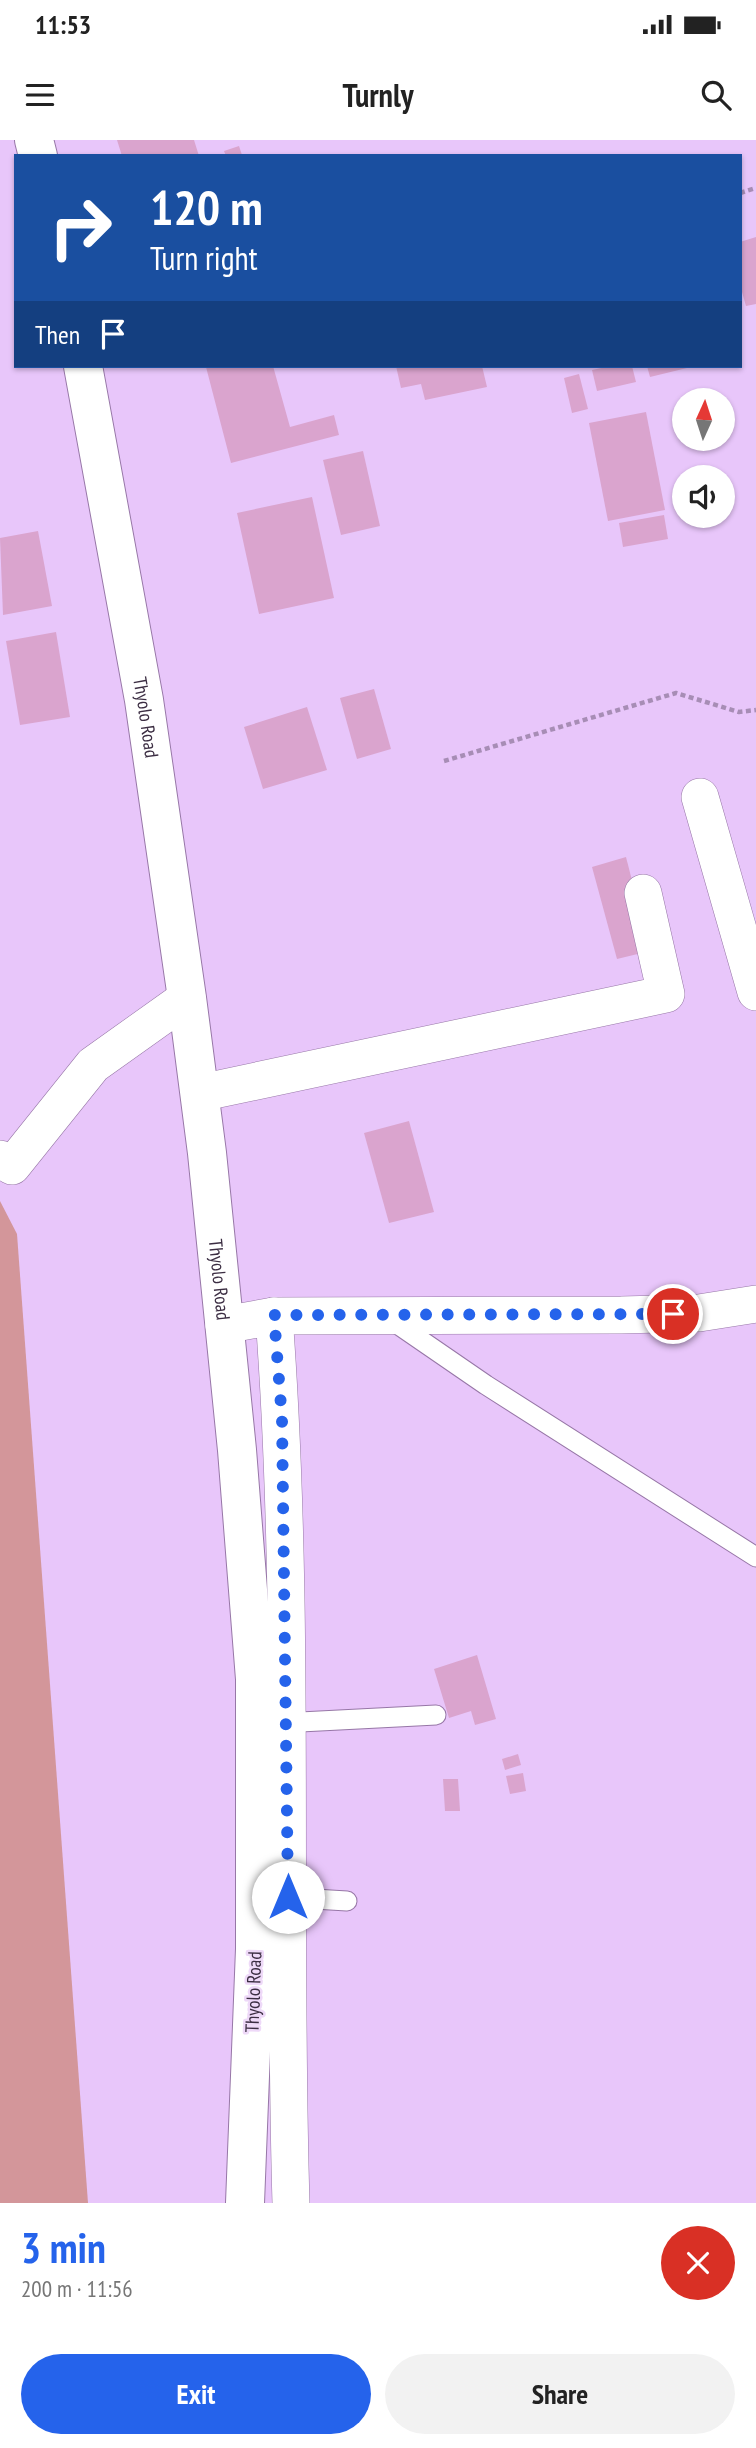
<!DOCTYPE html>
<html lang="en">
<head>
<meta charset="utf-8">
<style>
  :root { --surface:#fff; --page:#f2f2f2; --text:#222; --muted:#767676; --accent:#2563eb }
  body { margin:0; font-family:"PT Sans Narrow",sans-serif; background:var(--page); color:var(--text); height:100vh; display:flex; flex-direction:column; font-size:26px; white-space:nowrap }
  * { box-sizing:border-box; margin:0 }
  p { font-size:23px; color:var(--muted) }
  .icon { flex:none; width:38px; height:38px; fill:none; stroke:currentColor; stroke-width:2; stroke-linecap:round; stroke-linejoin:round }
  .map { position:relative; height:2063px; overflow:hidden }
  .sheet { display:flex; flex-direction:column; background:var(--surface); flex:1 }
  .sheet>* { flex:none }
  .guide { position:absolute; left:14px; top:14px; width:728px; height:214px; border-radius:0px; box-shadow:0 2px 5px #0004; background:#1a4fa0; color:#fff; overflow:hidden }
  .needle { width:46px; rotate:3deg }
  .controls { position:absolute; left:672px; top:248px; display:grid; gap:14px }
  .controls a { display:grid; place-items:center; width:63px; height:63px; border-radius:50%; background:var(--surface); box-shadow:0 2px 5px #0004; font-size:35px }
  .pin { position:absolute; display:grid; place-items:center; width:60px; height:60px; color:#fff; margin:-30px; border:4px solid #fff; border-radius:50%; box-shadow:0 2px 7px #0007 }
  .me { position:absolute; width:77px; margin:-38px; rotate:0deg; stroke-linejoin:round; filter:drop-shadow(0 0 5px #0008) }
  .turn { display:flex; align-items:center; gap:24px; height:147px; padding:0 21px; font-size:32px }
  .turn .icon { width:91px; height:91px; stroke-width:2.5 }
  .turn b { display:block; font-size:49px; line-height:60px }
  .then { display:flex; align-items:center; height:66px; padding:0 21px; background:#0003; gap:14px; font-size:26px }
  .round { display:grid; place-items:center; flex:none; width:74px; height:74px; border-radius:37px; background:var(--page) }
  .overview { display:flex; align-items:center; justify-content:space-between; height:119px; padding:0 21px }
  h1 { font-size:42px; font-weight:800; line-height:52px; color:var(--accent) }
  .cta { display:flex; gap:14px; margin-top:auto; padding:14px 21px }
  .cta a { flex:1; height:80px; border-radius:42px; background:var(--accent); color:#fff; font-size:28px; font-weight:800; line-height:80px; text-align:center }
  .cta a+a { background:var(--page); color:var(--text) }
  .status { display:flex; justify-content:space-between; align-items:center; height:49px; padding:0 35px; background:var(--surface); direction:ltr }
  .status svg { height:19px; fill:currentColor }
  header { display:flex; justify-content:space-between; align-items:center; height:91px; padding:0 21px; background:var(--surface); font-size:32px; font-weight:800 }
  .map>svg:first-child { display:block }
  .green { fill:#d3969a }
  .building { fill:#daa4ce }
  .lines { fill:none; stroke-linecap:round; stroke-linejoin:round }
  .service-casing { stroke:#9777a7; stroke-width:21 }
  .minor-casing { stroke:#9777a7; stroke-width:38 }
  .trunk-casing { stroke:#9777a7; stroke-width:40 }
  .path { stroke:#a78db5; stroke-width:4.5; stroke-dasharray:5 3.5; stroke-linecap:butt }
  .service { stroke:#fff; stroke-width:19 }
  .minor { stroke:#fff; stroke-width:37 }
  .trunk { stroke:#fff; stroke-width:38 }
  .route { stroke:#2563eb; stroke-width:12; stroke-dasharray:0 21.6 }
  .labels { text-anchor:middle; stroke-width:5; stroke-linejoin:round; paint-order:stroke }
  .street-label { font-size:19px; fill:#3c2e43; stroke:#eed9f8 }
</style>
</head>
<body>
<div class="status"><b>11:53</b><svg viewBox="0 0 49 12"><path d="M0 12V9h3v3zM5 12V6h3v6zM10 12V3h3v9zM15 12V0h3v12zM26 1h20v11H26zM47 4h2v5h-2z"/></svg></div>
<header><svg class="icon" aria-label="menu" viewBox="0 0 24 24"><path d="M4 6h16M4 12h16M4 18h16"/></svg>Turnly<svg class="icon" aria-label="search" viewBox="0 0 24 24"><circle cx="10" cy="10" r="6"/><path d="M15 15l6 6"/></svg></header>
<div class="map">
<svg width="756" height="2063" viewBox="0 0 756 2063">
  <rect width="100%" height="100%" fill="#e8c6fa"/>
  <path class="green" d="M0 1061 17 1094 88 2063H0Z"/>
  <g class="building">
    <path d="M117 0H194L199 16H122Z"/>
    <path d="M239 6 242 15 226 16 224 11Z"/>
    <path d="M756 97V164L746 166 740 145V102Z"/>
    <path d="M273 226 290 287 334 275 339 295 231 323 206 227Z"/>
    <path d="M396 226H482L487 247 425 260 421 244 401 248Z"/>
    <path d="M611 226H632L636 242 597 251 592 230Z"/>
    <path d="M647 226H686L687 228 650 237Z"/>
    <path d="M579 234 588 269 572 273 564 238Z"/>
    <path d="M646 272 665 370 608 381 589 283Z"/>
    <path d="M363 311 380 386 341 395 323 320Z"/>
    <path d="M312 357 334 458 259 474 237 373Z"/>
    <path d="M664 375 668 399 623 407 619 383Z"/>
    <path d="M38 391 52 466 3 475 0 398Z"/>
    <path d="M56 492 70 577 20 585 6 501Z"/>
    <path d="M374 549 391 609 357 619 340 558Z"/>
    <path d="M307 567 327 630 263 649 244 587Z"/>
    <path d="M626 717 650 811 617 819 592 727Z"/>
    <path d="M409 981 434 1072 389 1083 364 993Z"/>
    <path d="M477 1515 496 1579 475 1585 471 1571 449 1578 434 1529Z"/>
    <path d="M518 1614 521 1625 505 1630 502 1619Z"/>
    <path d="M523 1633 526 1651 510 1654 506 1636Z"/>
    <path d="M443 1639H458L460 1671H445Z"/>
  </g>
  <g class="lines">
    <g class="service-casing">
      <g id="service">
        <path d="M390 1179 486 1245 756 1417"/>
        <path d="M281 1583 436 1575"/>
        <path d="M281 1757 347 1761"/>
      </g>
    </g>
    <g class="minor-casing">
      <g id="minor">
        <path d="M700 657 756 852"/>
        <path d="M200 953 666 854 643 753"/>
        <path d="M0 1019 12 1026 93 925 187 858"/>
        <path d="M274 1176C296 1471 282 1767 291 2063"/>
        <path d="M224 1185 274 1176 621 1175 699 1173 756 1164"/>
      </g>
    </g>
    <g class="trunk-casing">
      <g id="trunk">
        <path d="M34 0 38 16"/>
        <path id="s1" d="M83 226 144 560 187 858 207 1013 237 1310 255 1539V1809L245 2063"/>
      </g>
    </g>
    <g class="path">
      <path d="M740 53 756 48"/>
      <path d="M444 621 676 553 739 572 756 570"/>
    </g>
    <use href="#service" class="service"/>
    <use href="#minor" class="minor"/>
    <use href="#trunk" class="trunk"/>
  </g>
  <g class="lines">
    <path class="route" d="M288 1757 282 1279 274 1175 673 1174"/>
  </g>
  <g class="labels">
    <g class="street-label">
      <text dy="7" stroke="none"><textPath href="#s1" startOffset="357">Thyolo Road</textPath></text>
      <text dy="7" stroke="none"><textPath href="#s1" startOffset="924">Thyolo Road</textPath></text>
      <text transform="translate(253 1852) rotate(-88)" y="7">Thyolo Road</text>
    </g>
  </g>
</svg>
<div class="controls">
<a><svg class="needle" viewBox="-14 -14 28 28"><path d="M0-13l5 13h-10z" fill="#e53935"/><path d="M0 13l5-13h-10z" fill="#767676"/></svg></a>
<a><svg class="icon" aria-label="sound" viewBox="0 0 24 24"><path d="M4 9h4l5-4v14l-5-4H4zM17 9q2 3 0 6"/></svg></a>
</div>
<div class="pin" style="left:673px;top:1174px;background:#d93025"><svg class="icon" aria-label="arrive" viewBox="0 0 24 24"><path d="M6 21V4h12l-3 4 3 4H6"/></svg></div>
<svg class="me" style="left:288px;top:1757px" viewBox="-20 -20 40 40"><circle r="19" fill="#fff"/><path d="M0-13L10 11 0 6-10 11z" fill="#2563eb"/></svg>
<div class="guide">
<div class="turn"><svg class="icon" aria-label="right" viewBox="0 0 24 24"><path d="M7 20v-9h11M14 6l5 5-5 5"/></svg><div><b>120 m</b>Turn right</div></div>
<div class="then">Then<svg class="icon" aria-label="arrive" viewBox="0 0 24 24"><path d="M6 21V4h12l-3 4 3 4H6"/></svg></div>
</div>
</div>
<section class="sheet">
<div class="overview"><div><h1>3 min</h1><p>200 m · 11:56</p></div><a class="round" style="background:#d93025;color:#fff"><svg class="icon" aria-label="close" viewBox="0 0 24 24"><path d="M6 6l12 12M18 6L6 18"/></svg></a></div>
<div class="cta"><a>Exit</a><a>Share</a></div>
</section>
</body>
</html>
